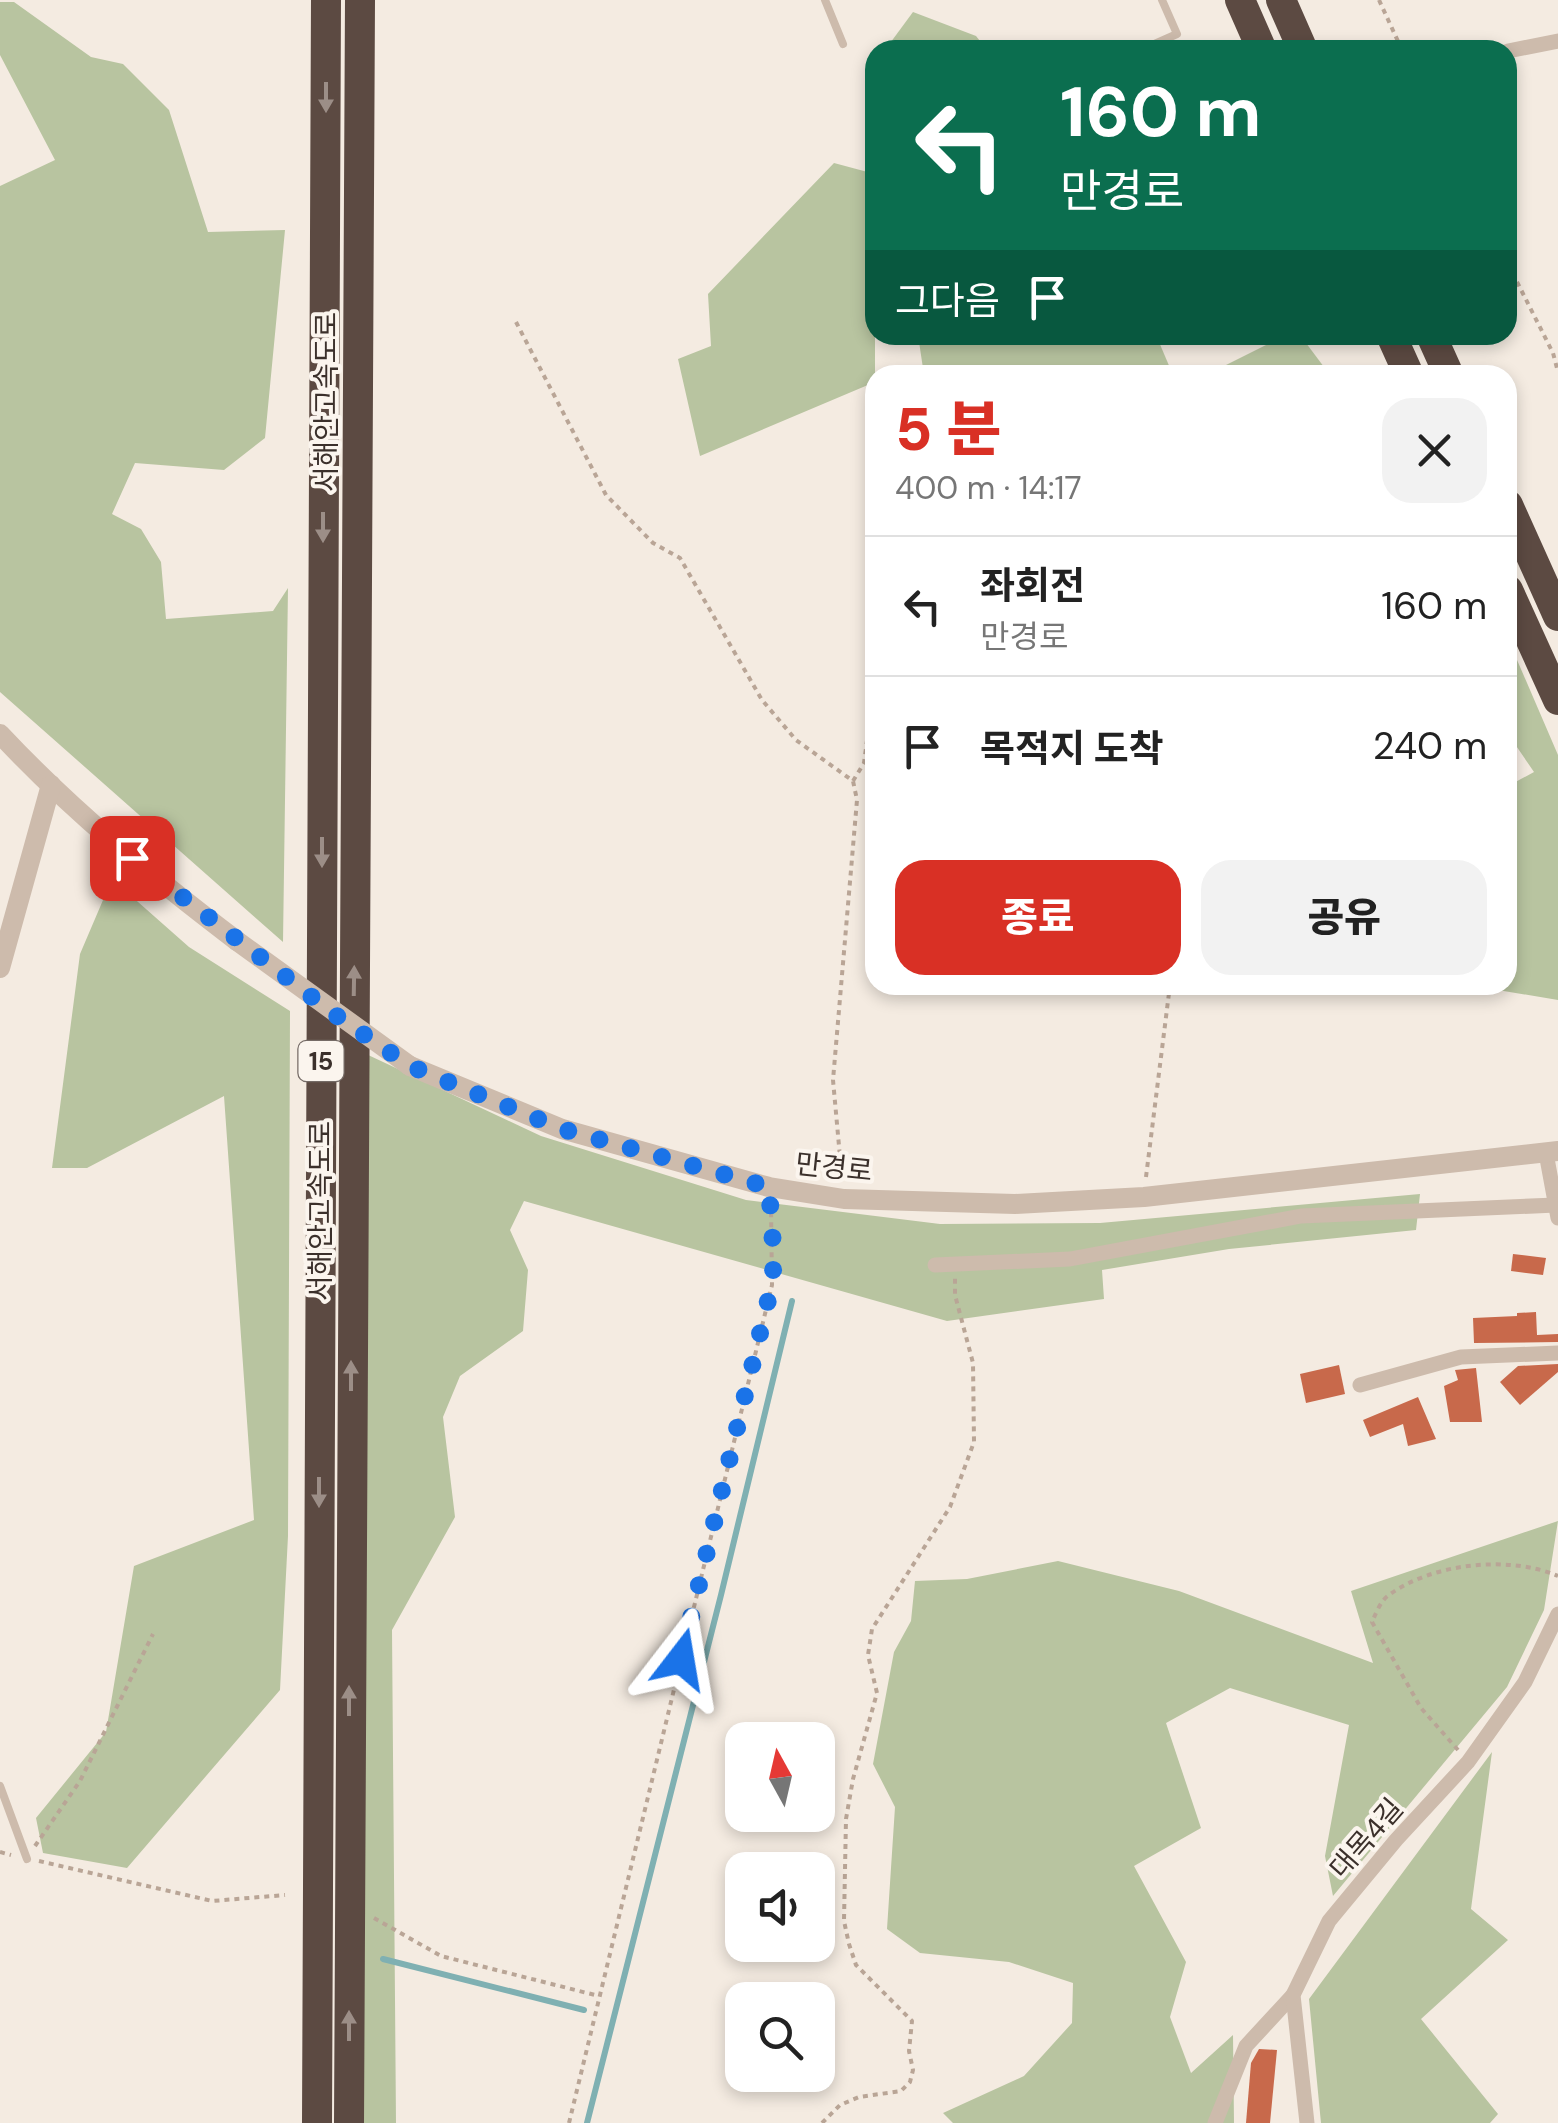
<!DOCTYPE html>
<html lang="ko">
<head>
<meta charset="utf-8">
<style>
  :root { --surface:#fff; --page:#f2f2f2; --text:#222; --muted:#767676; --line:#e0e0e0; --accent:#d93025 }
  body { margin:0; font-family:"DM Sans","Noto Sans KR",sans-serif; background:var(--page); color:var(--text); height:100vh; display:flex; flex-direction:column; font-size:38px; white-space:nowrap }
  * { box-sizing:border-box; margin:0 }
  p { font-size:32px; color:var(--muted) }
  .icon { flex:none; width:55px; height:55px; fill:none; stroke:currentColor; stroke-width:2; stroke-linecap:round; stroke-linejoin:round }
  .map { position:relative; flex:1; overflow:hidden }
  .sheet { position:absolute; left:865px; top:365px; width:652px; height:630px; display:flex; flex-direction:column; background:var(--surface); border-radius:30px; box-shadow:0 5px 15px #0003 }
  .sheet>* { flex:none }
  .guide { position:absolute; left:865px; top:40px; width:652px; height:305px; border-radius:30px; box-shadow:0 5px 15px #0003; background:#0b6e4f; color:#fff; overflow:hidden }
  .needle { width:65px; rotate:352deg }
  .buttons { position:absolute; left:725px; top:1722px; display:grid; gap:20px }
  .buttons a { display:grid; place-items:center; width:110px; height:110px; border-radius:20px; background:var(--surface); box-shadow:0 5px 15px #0003; font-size:50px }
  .pin { position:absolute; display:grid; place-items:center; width:85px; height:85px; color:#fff; margin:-42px; border-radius:20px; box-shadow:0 5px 15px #0006 }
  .me { position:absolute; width:110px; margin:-55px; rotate:14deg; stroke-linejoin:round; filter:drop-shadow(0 0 8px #0008) }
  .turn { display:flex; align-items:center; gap:35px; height:210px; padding:0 30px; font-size:45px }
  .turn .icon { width:130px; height:130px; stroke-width:2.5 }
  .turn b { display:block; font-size:70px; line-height:85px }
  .then { display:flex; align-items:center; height:95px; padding:0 30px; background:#0003; gap:20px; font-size:38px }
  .round { display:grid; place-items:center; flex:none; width:105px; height:105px; border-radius:30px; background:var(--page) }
  .summary { display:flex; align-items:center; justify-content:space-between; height:170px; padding:0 30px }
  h1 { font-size:60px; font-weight:800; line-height:75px; color:var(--accent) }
  .primary-button { display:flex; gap:20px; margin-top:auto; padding:20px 30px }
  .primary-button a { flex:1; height:115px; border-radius:30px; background:var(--accent); color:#fff; font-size:40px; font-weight:800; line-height:115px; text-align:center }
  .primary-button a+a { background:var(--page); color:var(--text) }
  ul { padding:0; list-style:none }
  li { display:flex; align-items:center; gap:30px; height:140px; padding:0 30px; border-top:2px solid var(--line) }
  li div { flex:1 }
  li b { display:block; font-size:38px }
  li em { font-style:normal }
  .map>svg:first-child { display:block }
  .green { fill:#b8c4a0 }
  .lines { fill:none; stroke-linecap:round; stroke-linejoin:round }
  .stream { stroke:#7fb0b2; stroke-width:6 }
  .building { fill:#c8694b }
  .path { stroke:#b9a596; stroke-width:4; stroke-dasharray:5 5; stroke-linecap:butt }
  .service { stroke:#cdbbac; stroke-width:8 }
  .minor { stroke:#cdbbac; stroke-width:15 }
  .tertiary { stroke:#cdbbac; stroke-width:20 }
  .motorway { stroke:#5c4a42; stroke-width:30 }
  .tertiary-bridge { stroke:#cdbbac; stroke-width:20 }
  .oneway { fill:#9c8e87 }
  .route { stroke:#1a73e8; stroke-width:18; stroke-dasharray:0 32.4 }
  .labels { text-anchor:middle; stroke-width:8; stroke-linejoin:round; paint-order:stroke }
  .shield { fill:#fbf5ee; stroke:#756b66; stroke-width:2.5 }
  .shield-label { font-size:25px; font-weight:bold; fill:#3b302b }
  .street-label { font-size:28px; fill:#3b302b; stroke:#fbf5ee }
</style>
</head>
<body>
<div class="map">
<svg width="1558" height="2123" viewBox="0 0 1558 2123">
  <rect width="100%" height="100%" fill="#f4ebe1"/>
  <g class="green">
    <path d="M0 2H14L91 57 123 64 169 110 208 232 285 230 265 438 224 470 135 463 112 514 141 529 161 562 166 619 273 611 288 588 283 942 0 692V186L55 160 0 55Z"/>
    <path d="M913 12 976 36 987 50H885Z"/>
    <path d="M834 163 875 174V382L700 456 678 359 711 346 708 294Z"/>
    <path d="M918 335H1156L1173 375H924Z"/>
    <path d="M1286 335H1300L1330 375H1206Z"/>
    <path d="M1508 639 1558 755V1000L1468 985H1508V786L1534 772 1508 734Z"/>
    <path d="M112 879 189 947 290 1011 288 1536 280 1690 127 1868 43 1853 36 1818 106 1732 134 1566 254 1520 224 1096 87 1168H52L80 954Z"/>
    <path d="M366 1054 541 1136 746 1200 940 1224 1100 1223 1420 1194 1416 1230 1229 1249 1102 1270 1104 1299 947 1321 524 1201 510 1230 528 1270 523 1331 460 1376 443 1417 455 1517 392 1630 396 2123H361Z"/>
    <path d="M1558 1521 1544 1610 1507 1687 1333 1896 1325 1856 1349 1725 1230 1688 1166 1723 1201 1828 1134 1866 1186 1962 1170 2017 1191 2073 1233 2035 1234 2123H953L943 2113 1024 2076 1072 2023 1073 1983 1009 1962 920 1953 887 1929 895 1807 873 1764 894 1652 911 1621 915 1581 967 1579 1058 1561 1179 1591 1373 1663 1351 1591Z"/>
    <path d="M1492 1752 1471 1909 1508 1940 1421 2019 1498 2114 1490 2123H1321L1309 1999Z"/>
  </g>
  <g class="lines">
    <g class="stream">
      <path d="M383 1959 584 2010"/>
      <path d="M587 2123 721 1595 792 1301"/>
    </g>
  </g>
  <g class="building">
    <path d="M1513 1254 1546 1258 1543 1275 1511 1271Z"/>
    <path d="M1536 1312 1537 1335 1558 1334V1342L1474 1343 1473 1318 1517 1316V1313Z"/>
    <path d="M1558 1364V1372L1520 1405 1500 1382 1518 1366Z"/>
    <path d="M1339 1365 1345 1394 1306 1403 1300 1374Z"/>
    <path d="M1476 1368 1482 1422H1450L1444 1386 1458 1380 1455 1370Z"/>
    <path d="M1418 1397 1436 1439 1408 1446 1403 1424 1370 1437 1363 1420Z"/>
    <path d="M1259 2049 1277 2050 1270 2123H1246L1251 2063Z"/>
  </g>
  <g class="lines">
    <g class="path">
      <path d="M1379 0 1402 50"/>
      <path d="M1508 264 1553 353 1558 372"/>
      <path d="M516 322 606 495 653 543 680 558 762 700 796 740 853 781 857 800 833 1080 842 1179"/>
      <path d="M853 781 864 763 875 680"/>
      <path d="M1146 1177 1170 985"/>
      <path d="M1458 1750 1421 1708 1372 1622C1376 1613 1381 1600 1389 1595 1432 1563 1510 1555 1558 1576"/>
      <path d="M35 1846 80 1781 153 1634"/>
      <path d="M0 1852 11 1855"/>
      <path d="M39 1861 212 1901 285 1895"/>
      <path d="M374 1918 441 1956 599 1996"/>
      <path d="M569 2123 772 1285 771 1207"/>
      <path d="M822 2123 840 2105 859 2097 901 2091 910 2082 913 2070 909 2051 912 2021 856 1965 849 1944 844 1921 846 1819 853 1779 877 1693 868 1655 872 1629 950 1507 974 1442 973 1363 955 1295V1278"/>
    </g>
    <g class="service">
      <path d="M825 0 843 44"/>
      <path d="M1141 50 1177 34 1162 0"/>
      <path d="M0 1786 27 1859"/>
    </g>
    <g class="minor">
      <path d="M1508 51 1558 41"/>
      <path d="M1546 1153 1558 1218"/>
      <path d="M935 1265 1070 1259 1301 1216 1556 1205"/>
      <path d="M1360 1385 1461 1357 1558 1353"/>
      <path d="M1215 2123 1246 2046 1293 1995"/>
      <path d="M1307 2123 1293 1995 1329 1921 1396 1840 1468 1762 1525 1682 1558 1614"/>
    </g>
    <g class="tertiary">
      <path d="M0 734C72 811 154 878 237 941"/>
      <path d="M0 968 51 785"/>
      <path d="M410 1066 562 1129 769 1187 844 1199 1015 1204 1144 1197 1558 1151"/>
    </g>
    <g class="motorway">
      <path d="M1240 0 1262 50"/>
      <path d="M1281 0 1303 50"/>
      <path d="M1391 335 1409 375"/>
      <path d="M1431 335 1449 375"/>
      <path d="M1508 505 1558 616"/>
      <path d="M1508 590 1558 700"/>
      <path d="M317 2123 326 0"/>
      <path d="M349 2123 360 0"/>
    </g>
    <path class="tertiary-bridge" d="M237 941 410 1066"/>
  </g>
  <defs><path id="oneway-solid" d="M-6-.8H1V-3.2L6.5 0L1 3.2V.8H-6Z" transform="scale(2.5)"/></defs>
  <g class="oneway">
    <use href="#oneway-solid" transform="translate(326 97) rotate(90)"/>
    <use href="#oneway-solid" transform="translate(323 527) rotate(90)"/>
    <use href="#oneway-solid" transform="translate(322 852) rotate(90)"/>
    <use href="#oneway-solid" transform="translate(354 981) rotate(-89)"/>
    <use href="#oneway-solid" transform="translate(351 1376) rotate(-90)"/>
    <use href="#oneway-solid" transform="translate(319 1492) rotate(90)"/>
    <use href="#oneway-solid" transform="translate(349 1701) rotate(-90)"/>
    <use href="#oneway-solid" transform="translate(349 2026) rotate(-90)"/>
  </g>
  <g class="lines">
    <path class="route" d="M132 858 334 1014 410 1066 562 1129 769 1187 774 1259 772 1284 681 1659"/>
  </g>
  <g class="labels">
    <rect class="shield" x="298.5" y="1041" width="45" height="40" rx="8"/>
    <g class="shield-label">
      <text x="321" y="1070">15</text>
    </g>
    <g class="street-label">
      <text transform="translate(326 402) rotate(-90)" y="10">서해안고속도로</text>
      <text transform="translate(834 1167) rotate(6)" y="10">만경로</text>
      <text transform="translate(320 1211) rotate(-90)" y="10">서해안고속도로</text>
      <text transform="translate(1366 1838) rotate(-49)" y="10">대목4길</text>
    </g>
  </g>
</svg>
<div class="buttons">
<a><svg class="needle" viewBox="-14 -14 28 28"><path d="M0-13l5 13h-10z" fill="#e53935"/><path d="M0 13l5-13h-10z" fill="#767676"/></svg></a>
<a><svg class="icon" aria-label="sound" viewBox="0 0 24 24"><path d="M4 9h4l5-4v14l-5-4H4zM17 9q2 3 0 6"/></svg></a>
<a><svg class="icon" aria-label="search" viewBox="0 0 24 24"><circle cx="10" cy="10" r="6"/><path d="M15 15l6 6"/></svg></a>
</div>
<div class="pin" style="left:132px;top:858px;background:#d93025"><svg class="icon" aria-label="arrive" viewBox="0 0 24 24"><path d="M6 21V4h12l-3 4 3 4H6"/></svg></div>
<svg class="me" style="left:681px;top:1659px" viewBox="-20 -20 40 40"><path d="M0-17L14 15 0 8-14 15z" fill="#1a73e8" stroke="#fff" stroke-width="4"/></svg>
<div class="guide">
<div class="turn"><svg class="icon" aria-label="left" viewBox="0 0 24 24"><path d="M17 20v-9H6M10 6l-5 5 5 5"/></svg><div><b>160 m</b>만경로</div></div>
<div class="then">그다음<svg class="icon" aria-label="arrive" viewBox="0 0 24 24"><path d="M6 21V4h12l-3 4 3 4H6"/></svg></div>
</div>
<section class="sheet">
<div class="summary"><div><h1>5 분</h1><p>400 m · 14:17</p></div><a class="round"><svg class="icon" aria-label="close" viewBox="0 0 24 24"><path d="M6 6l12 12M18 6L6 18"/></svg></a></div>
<ul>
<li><svg class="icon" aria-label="left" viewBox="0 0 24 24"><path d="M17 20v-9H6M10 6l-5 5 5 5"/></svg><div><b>좌회전</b><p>만경로</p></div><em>160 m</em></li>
<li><svg class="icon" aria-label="arrive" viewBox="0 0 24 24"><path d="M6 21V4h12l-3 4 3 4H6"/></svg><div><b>목적지 도착</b></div><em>240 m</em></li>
</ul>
<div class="primary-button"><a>종료</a><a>공유</a></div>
</section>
</div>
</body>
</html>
